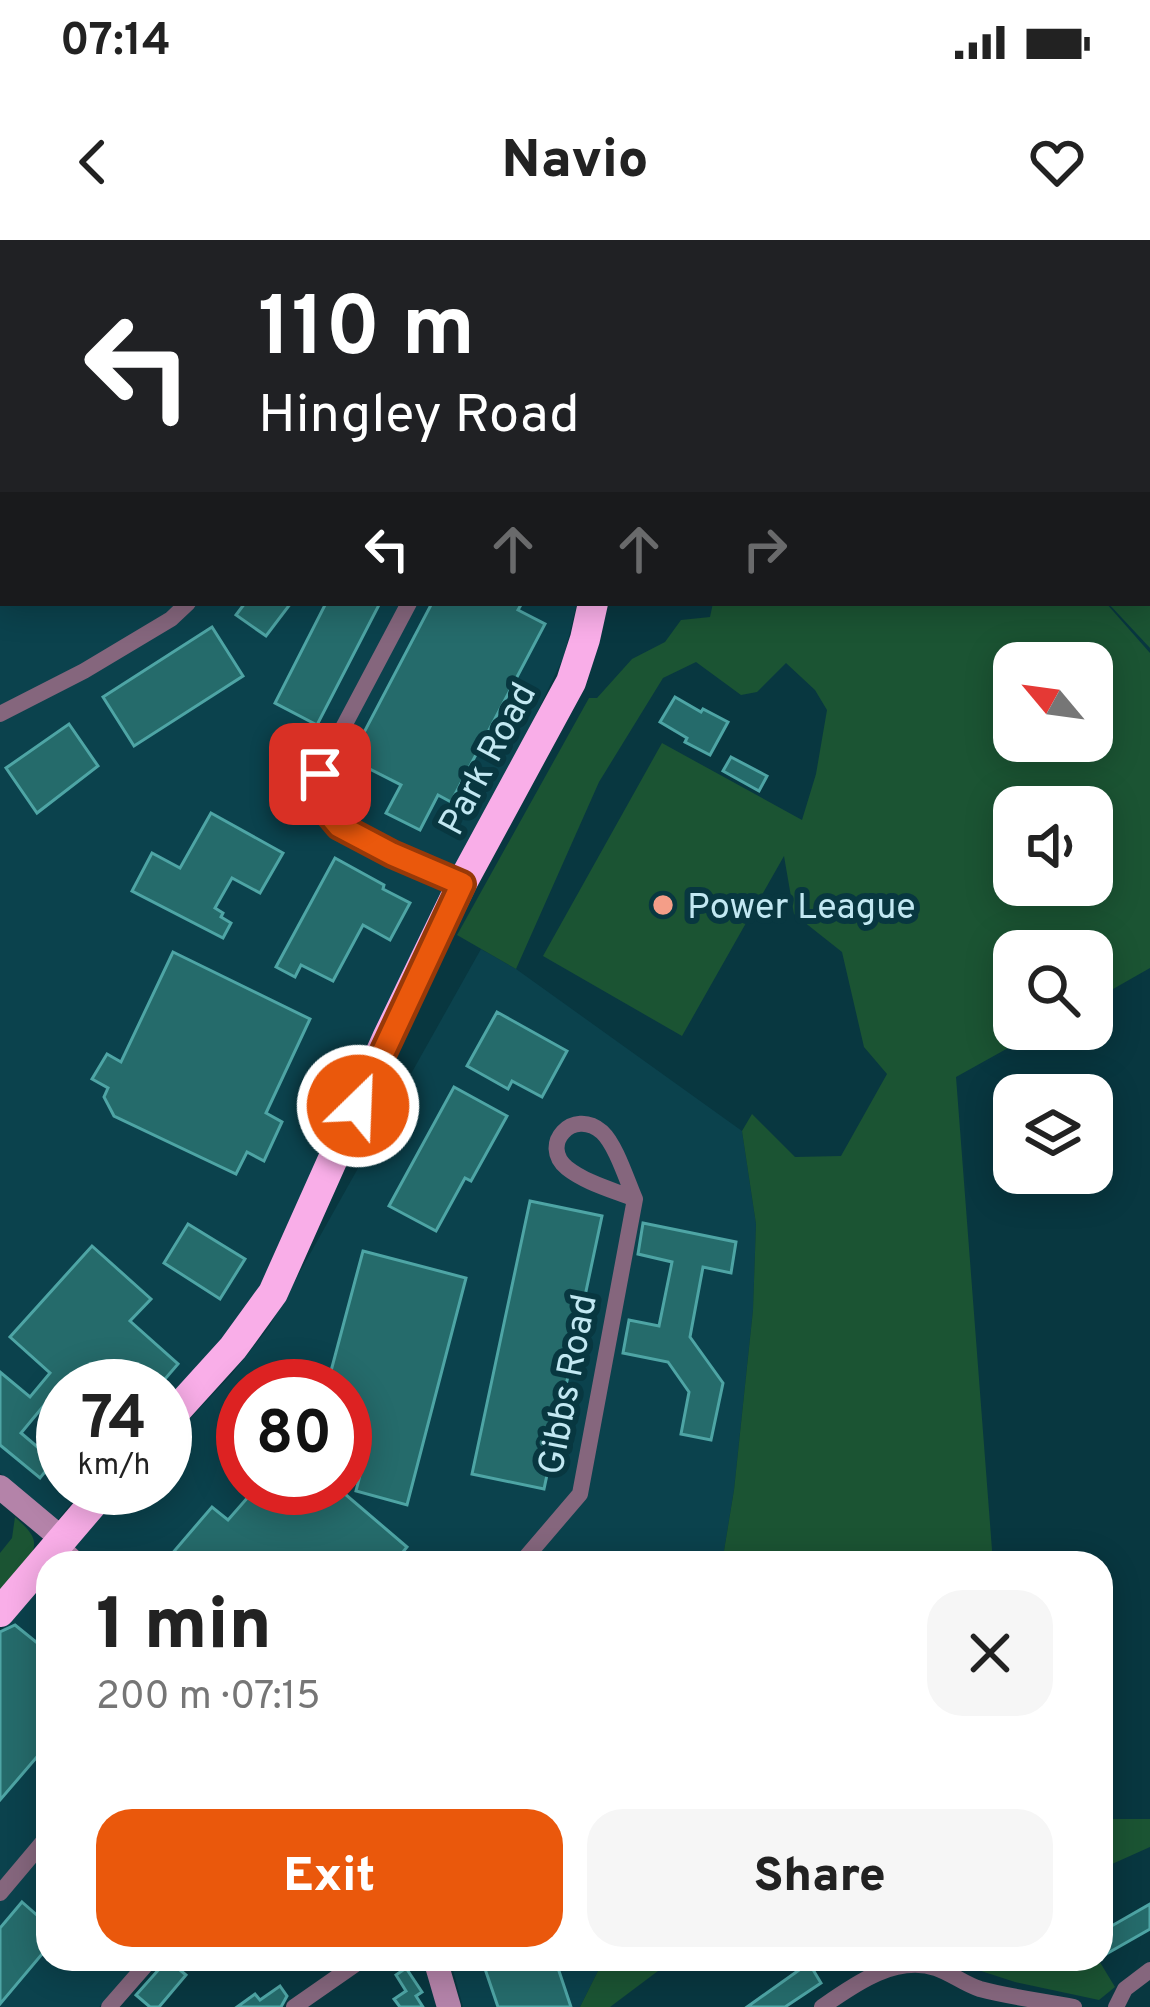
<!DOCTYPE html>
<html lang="en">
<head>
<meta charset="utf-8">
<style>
  :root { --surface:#fff; --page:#f6f6f6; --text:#222; --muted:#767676; --accent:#ea580c }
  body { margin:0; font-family:Overpass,sans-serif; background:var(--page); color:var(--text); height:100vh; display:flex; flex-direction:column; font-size:45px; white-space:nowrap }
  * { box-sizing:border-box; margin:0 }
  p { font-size:39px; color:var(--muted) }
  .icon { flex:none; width:66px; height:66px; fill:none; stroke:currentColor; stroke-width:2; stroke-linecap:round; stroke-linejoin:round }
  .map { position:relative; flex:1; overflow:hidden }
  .side { position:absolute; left:36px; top:1311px; width:1077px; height:420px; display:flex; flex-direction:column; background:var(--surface); border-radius:36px; box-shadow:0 6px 30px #0003 }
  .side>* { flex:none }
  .banner { position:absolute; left:0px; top:0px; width:1152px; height:366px; box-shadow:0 6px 30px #0003; background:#202124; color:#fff; overflow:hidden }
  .needle { width:78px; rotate:299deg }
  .buttons { position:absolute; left:993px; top:402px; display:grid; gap:24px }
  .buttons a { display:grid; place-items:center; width:120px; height:120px; border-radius:24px; background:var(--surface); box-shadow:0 6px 30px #0003; font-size:60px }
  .speed { position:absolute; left:36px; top:1119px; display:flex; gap:24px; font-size:60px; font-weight:700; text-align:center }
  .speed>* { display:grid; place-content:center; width:156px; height:156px; border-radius:50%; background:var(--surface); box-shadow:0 6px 30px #0003; line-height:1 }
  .speed small { font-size:30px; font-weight:400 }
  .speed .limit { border:18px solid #d22; background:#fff; color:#111 }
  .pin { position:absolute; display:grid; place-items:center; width:102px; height:102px; color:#fff; margin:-51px; border-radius:24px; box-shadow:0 6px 18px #0006 }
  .me { position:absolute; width:132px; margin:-66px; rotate:24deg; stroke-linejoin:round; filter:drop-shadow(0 0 9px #0008) }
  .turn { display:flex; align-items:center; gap:42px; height:252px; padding:0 60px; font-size:54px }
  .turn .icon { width:156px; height:156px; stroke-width:2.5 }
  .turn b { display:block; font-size:84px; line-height:102px }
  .lanes { display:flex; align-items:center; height:114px; padding:0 60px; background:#0003; justify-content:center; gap:60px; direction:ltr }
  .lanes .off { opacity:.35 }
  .round { display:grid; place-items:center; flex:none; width:126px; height:126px; border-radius:36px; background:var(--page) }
  .head { display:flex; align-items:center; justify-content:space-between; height:204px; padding:0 60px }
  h1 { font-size:72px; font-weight:800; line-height:90px }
  .action { display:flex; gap:24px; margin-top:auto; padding:24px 60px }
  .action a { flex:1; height:138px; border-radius:36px; background:var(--accent); color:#fff; font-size:48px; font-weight:800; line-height:138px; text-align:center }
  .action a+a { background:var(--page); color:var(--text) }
  .status { display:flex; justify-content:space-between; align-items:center; height:84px; padding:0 60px; background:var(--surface); direction:ltr }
  .status svg { height:33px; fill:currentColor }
  header { display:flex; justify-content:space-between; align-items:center; height:156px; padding:0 60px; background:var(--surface); font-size:54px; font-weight:800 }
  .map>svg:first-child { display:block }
  .built { fill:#0b424d; fill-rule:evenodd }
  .green { fill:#1b5433; fill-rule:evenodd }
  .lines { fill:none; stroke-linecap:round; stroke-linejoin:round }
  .stream { stroke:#1e616f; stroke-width:4.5 }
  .building { fill:#256b6b; stroke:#4ea5a5; stroke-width:3 }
  .street { stroke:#85667d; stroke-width:16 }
  .secondary { stroke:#b483a9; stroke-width:24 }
  .highway { stroke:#f9aee8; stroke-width:30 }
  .route-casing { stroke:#983908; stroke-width:30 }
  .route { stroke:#ea580c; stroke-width:21 }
  .poi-dot { fill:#f49e88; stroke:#083740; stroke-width:4.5 }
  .labels { text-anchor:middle; stroke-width:12; stroke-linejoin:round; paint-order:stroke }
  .street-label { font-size:36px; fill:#c2e8f2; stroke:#083740 }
  .poi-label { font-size:36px; fill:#c2e8f2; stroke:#083740; text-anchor:start }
</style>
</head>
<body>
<div class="status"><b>07:14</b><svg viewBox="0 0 49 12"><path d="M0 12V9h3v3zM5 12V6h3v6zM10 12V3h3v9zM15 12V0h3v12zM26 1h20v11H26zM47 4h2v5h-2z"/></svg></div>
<header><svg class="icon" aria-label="back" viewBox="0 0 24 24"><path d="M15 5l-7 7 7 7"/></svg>Navio<svg class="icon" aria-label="heart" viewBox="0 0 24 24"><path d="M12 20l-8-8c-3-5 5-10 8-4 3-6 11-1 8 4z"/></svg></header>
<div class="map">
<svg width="1150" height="1767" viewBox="0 0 1150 1767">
  <rect width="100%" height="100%" fill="#083740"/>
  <g class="built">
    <path d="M0 92H3V363H577L564 416 259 1053 222 1106 165 1166V1146H63V1248H84L56 1282 0 1233Z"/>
    <path d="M481 709 516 729 742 891 756 984 753 1070 734 1250 722 1323H59L126 1248H165V1205L231 1135 269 1087ZM243 1146H345V1248H243Z"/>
    <path d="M48 1336V1719H144L99 1767H0V1392Z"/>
    <path d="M450 1719H604L580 1767H463Z"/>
  </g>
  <g class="green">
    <path d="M1150 19V408L1108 363H1149Z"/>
    <path d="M713 363H1106L1150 413V728L1092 761V711H1014V789H1042L956 837 993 1323H722L734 1250 753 1070 756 984 742 891 752 874 795 917 841 916 887 834 864 807 842 712 794 674 784 616 682 796 543 716 662 503 802 580 816 534 827 470 815 450 786 423 757 452 741 455 696 422 663 438 599 542 516 729 457 695 589 458H597L632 419 665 402 681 380 710 377ZM1014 423H1092V501H1014ZM1014 567H1092V645H1014Z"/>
    <path d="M15 1277C21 1283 33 1292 34 1302 36 1319 11 1342 0 1355V1313L12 1298Z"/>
    <path d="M1101 1579H1150V1607L1101 1629Z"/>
    <path d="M604 1719H674L610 1767H580Z"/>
    <path d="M1098 1719 1115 1747 1099 1760 1015 1742 947 1720Z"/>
  </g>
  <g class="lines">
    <g class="stream">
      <path d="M974 0 980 3"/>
      <path d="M1149 219 1150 220"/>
    </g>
  </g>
  <g class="building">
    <path d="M245 363H291L266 396 236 375Z"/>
    <path d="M326 363H380L317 485 275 463Z"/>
    <path d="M432 363H522L518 370 545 384 451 562 438 555 420 590 386 573 401 545 350 519Z"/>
    <path d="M212 387 243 436 134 506 103 457Z"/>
    <path d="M675 457 701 472 703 469 728 482 710 515 685 502 687 498 660 482Z"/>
    <path d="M69 484 98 526 37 573 6 528Z"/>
    <path d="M731 517 767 536 759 551 723 531Z"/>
    <path d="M211 573 283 613 260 653 232 638 215 668 223 673 221 677 231 683 223 698 132 651 152 613 180 628Z"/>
    <path d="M335 618 384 645 383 649 410 663 390 700 363 685 333 741 301 725 295 737 276 727Z"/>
    <path d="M173 712 310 779 266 873 282 882 264 921 247 912 236 934 114 876 104 857 108 848 92 839 107 814 121 822Z"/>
    <path d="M497 772 567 811 542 857 512 841 508 849 467 826Z"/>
    <path d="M454 847 507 876 471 941 465 938 436 991 389 966Z"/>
    <path d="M530 961 602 976 544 1249 472 1234Z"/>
    <path d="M643 983 736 1002 731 1033 703 1027 690 1097 723 1143 711 1200 681 1194 689 1152 668 1122 623 1113 629 1080 659 1086 672 1022 638 1014Z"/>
    <path d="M188 984 245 1019 220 1059 164 1023Z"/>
    <path d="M92 1006 151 1059 130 1081 178 1124 159 1146H60L21 1193 54 1221 40 1238 0 1205V1132L30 1157 50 1133 10 1097Z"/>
    <path d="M363 1011 466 1038 407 1265 356 1251 369 1200 345 1193V1146H327Z"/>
    <path d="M256 1248H338L407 1307 394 1323H178L170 1316 212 1267 228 1280Z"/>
    <path d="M15 1385 36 1402 48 1388V1504L0 1560V1392Z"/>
    <path d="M22 1662 48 1685V1707L0 1764V1688Z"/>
    <path d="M1150 1664V1689L1101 1717V1692Z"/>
    <path d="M164 1719H190L180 1730 186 1735 159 1767H150L136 1755 161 1727Z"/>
    <path d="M504 1719H555L571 1767H498L484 1726Z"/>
    <path d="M809 1723 821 1743 785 1767H747Z"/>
    <path d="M406 1728 422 1752 416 1756 423 1767H400L394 1759 406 1751 396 1735Z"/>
    <path d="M280 1746 287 1756 281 1767H237L255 1754 260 1760Z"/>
  </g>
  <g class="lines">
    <g class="street">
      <path d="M409 363 328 516 320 534V555L329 575 339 586 392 614 462 643"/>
      <path d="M0 474 84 431 171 379 188 363"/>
      <path d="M521 1323 580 1254 635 959C613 950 586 943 567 928 539 905 573 867 602 892 616 905 627 941 635 959"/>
      <path d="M0 1653 48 1596"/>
      <path d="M109 1767 151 1719"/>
      <path d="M294 1767 363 1719"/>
      <path d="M822 1767C855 1744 895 1715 936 1728 951 1733 964 1744 980 1749 1010 1757 1043 1761 1074 1767"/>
      <path d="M1116 1767 1125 1749 1150 1730"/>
    </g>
    <g class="secondary">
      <path d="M254 3 262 0"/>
      <path d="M0 75 3 74"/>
      <path d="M0 1247 61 1298"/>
      <path d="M55 1305 74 1323"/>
      <path d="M435 1719 449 1767"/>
    </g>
    <g class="highway">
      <path d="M654 3V0"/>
      <path d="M165 1183 233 1108 273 1053 387 798 462 643 571 442 585 399 593 363"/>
      <path d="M0 1372 106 1248"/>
    </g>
  </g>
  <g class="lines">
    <g class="route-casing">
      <path id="route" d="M320 534V555L329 574 339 586 392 614 462 644 358 866"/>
    </g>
    <use href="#route" class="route"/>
  </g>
  <circle class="poi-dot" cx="663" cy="665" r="12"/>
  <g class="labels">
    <g class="street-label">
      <text transform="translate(486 518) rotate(-62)" y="13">Park Road</text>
      <text transform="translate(566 1144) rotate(-79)" y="13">Gibbs Road</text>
    </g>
    <g class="poi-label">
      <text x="687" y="678">Power League</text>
    </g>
  </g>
</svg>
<div class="buttons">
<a><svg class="needle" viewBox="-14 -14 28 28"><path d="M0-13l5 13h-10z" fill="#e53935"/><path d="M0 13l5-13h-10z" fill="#767676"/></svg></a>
<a><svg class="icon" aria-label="sound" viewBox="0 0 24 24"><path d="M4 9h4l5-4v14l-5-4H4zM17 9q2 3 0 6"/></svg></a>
<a><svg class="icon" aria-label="search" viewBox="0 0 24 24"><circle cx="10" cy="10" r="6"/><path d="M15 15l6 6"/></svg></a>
<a><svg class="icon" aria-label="layers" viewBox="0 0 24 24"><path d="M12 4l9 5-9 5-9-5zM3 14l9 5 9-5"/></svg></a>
</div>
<div class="speed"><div>74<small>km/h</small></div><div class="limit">80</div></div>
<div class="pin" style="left:320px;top:534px;background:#d93025"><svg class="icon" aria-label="arrive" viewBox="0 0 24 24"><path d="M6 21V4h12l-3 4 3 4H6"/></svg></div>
<svg class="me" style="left:358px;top:866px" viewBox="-20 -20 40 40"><circle r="17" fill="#ea580c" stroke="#fff" stroke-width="3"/><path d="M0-11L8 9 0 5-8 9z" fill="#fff"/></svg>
<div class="banner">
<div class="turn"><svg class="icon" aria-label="left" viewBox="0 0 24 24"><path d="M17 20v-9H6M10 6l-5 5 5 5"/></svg><div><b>110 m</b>Hingley Road</div></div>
<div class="lanes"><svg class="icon" aria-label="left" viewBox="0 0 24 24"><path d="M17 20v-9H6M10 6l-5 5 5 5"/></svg><svg class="icon off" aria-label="ahead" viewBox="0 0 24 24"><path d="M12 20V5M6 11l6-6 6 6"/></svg><svg class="icon off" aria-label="ahead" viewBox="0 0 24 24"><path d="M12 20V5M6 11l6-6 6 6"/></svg><svg class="icon off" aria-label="right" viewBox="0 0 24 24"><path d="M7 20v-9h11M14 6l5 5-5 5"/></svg></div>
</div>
<section class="side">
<div class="head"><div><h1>1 min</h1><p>200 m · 07:15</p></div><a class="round"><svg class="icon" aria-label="close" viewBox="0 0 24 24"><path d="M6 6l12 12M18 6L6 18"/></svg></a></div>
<div class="action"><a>Exit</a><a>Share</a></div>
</section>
</div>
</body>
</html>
